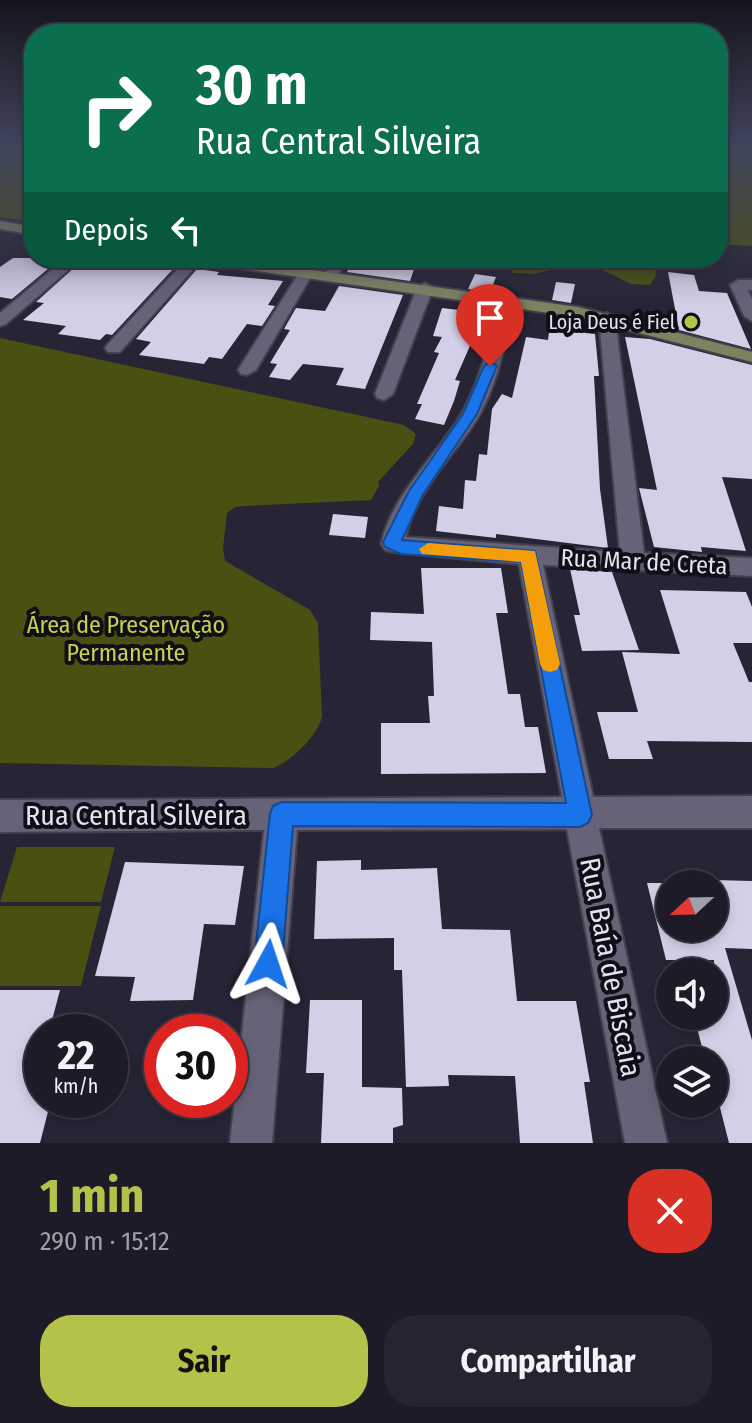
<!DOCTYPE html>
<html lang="pt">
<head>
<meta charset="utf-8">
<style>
  :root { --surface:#1d1b28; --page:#252430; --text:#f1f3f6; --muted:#a0a1a8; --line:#3b3945; --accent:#b4c24a }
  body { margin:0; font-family:"Fira Sans Condensed",sans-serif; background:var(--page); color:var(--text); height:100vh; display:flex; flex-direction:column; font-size:30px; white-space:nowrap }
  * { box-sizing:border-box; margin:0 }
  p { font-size:26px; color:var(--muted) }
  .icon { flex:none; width:44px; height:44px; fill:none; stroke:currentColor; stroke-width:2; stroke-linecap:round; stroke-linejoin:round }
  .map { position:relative; height:1143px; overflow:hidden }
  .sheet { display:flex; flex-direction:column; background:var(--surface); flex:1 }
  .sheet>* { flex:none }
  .hud { position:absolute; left:24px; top:24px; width:704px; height:244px; border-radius:32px; box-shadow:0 4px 12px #0003,0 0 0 2px var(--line); background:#0b6e4f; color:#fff; overflow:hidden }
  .needle { width:52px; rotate:248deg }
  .fabs { position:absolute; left:656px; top:870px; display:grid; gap:16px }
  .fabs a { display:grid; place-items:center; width:72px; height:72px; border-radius:50%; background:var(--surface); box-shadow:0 4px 12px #0003,0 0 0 2px var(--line); font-size:40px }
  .speed { position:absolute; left:24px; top:1014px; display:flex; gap:16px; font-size:40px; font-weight:700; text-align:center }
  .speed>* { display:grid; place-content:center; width:104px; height:104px; border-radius:50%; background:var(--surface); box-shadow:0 4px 12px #0003,0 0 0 2px var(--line); line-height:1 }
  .speed small { font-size:20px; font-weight:400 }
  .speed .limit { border:12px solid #d22; background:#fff; color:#111 }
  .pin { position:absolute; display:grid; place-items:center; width:68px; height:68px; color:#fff; margin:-82px -34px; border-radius:50% 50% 50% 0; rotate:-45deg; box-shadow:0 0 8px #0007 }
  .pin .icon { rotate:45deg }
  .me { position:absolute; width:88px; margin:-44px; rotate:5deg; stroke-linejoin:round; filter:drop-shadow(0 0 6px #0008) }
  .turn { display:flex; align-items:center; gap:28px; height:168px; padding:0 40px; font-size:36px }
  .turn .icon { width:104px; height:104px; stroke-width:2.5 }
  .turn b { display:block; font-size:56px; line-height:68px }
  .then { display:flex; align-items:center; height:76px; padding:0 40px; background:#0003; gap:16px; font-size:30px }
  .round { display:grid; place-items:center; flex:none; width:84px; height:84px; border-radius:32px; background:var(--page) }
  .overview { display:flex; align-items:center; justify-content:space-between; height:136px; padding:0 40px }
  h1 { font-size:48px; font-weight:700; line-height:60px; color:var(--accent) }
  .primary-button { display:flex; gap:16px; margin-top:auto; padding:16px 40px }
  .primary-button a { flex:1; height:92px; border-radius:32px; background:var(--accent); color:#111; font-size:32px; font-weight:700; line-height:92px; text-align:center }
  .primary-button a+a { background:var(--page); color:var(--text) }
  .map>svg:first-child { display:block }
  .green { fill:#495012 }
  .building { fill:#d3cfe7 }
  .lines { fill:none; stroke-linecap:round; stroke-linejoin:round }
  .minor-casing { stroke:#43404e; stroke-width:4 }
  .major-casing { stroke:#43404e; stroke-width:4 }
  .minor { fill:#666277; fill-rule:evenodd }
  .major { fill:#7f8261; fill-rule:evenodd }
  .route { fill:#1a73e8; stroke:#114b97; stroke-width:2 }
  .slow { fill:#f59e0b }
  .poi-dot { fill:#b4c24a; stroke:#100e16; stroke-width:3 }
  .labels { text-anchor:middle; stroke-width:8; stroke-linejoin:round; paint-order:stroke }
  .far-poi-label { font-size:20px; fill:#e4e2ee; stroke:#100e16; text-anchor:end }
  .street-label { font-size:24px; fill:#e4e2ee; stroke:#100e16 }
  .park-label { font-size:24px; fill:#c2d14e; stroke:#100e16 }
  .near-street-label { font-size:28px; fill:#e4e2ee; stroke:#100e16 }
</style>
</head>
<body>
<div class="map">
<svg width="752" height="1143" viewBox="0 0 752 1143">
  <rect width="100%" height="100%" fill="#272435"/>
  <g class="green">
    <path d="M27 145H34V222L0 217V159Z"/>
    <path d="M718 145H752V246L718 244Z"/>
    <path d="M502 258H655L656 276 650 285 631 284 584 261 534 274 513 273Z"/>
    <path d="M0 338 404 425 416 434 413 444 378 482 379 486 371 500 246 506 235 507 227 513 223 549 225 561 310 610 318 623 322 717C317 736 291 762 273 768L0 763Z"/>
    <path d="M17 847H115L101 902H0Z"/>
    <path d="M0 906H101L81 986H0Z"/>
  </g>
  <g class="building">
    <path d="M13 258H61L12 299 0 297V267Z"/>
    <path d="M85 258H99L175 267 112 335 106 334 100 340 58 334 66 326 23 320 44 303 36 302Z"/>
    <path d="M355 258H392L388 266 414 269 410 281 347 272Z"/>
    <path d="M197 269 219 272 217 275 283 281 268 305 275 306 262 326 247 324 222 359 209 357 204 364 139 355 151 342 136 339Z"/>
    <path d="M668 272 694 275 699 291 727 293 751 349 679 330Z"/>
    <path d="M475 274 496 277 490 292 468 289Z"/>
    <path d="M556 282 575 284 571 303 552 300Z"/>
    <path d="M339 286 403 295 365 389 336 385 344 368 303 364 290 380 269 377 277 364 270 363 290 330 284 329 296 308 325 311Z"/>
    <path d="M462 303 487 307 455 380 460 381 454 401 444 425 415 419 422 404H417L439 353 434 352 442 337 433 336 442 308 459 310Z"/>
    <path d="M551 316 568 319 566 331 595 334 599 376H594L600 489 608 548 496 534V538L436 531 439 506 463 509 465 480 476 481 479 454 487 455 492 409 502 394 512 398 526 337 548 340Z"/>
    <path d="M625 337 650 339 752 365V479L722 477 746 551 701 547 702 552 654 547 639 488 657 490Z"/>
    <path d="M333 514 368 517 365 538 329 535Z"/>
    <path d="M421 568H501L508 613H496L508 694H520L525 727H538L546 773 381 774V723H430L428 696H434L432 642 370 640 371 612 424 614Z"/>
    <path d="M570 569 612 572 639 650 582 651 574 615H580Z"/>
    <path d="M660 590 746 592 752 607V643H733L749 682H752V742L647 741 653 759H609L597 712H638L622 652 680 654Z"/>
    <path d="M361 860V870L437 868 442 929 510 930 517 1001H576L590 1082H584L593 1143H520L515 1076 448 1075 449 1086 406 1087 402 970H394V938L314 939 317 861Z"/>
    <path d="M125 862 244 866 235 925 204 924 193 1000 130 1001 135 977 95 976Z"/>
    <path d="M714 880 752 881V949L725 948 752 1040V1143H729L714 1084V1055H704L694 1016H714V960H666L647 883H670V928H714Z"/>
    <path d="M0 990H60L49 1032H42V1100H51L40 1143H0Z"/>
    <path d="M310 1000H362V1087L402 1088 403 1125 393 1128V1143H321L324 1073H306Z"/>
  </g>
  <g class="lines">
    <g class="minor-casing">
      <g id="minor">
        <path d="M66 258H82L6 324 0 326V313Z"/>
        <path d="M188 258H203L120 352H108L105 348 108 344Z"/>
        <path d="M335 258H349L336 278H326L324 275Z"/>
        <path d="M306 269 313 273 256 370 247 375 241 374 238 370 299 273Z"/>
        <path d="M738 280H752V290H748L752 299V321L744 316 730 285Z"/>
        <path d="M425 283 433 288 393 394 384 400 377 398 375 394 417 288Z"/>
        <path d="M507 296 515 301C506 339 499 380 480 414 457 454 415 490 406 537L620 552 599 318 607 313 615 318 644 553 752 558V576L543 565 593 797 752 796V828H599L667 1143H625L567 829 297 830 272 1143H230L264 830 0 832V800L562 797 519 564 393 552 385 550 381 544C393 492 436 457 462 413 481 378 490 339 499 301Z"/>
      </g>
    </g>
    <g class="major-casing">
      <g id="major">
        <path d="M0 221 34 227V235L0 229Z"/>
        <path d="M188 258H226L578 307 752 352V362L577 317 195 262Z"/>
      </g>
    </g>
    <use href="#minor" class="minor"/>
    <use href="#major" class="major"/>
  </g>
  <linearGradient id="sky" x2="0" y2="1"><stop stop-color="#15141d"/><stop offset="0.48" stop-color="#41455c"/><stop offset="1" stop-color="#41455c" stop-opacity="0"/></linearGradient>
  <rect width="752" height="305" fill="url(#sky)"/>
  <path class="route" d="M490 362 497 366 477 414 422 496 402 540 535 551 592 815 588 823 580 827 293 826 282 964 278 973 268 977 258 973 254 964 270 814 273 806 282 802 566 803 521 562 401 554 385 547 383 542 409 491 463 414 484 366Z"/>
  <path class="slow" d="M428 543 535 551 560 664 557 670 550 672 543 670 540 664 521 562 422 554 419 549Z"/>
  <circle class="poi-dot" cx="691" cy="322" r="8"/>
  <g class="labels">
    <g class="far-poi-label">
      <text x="675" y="329">Loja Deus é Fiel</text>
    </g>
    <g class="street-label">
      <text transform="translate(644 562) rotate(3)" y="8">Rua Mar de Creta</text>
    </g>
    <g class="park-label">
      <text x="126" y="633">Área de Preservação<tspan x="126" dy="28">Permanente</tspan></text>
    </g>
    <g class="near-street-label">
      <text x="136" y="825">Rua Central Silveira</text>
      <text transform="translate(611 967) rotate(79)" y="10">Rua Baía de Biscaia</text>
    </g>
  </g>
</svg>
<div class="fabs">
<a><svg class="needle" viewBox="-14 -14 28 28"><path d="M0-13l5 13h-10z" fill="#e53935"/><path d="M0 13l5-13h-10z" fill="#a0a1a8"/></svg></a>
<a><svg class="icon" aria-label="sound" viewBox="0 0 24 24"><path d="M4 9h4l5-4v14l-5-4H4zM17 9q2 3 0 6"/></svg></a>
<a><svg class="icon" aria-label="layers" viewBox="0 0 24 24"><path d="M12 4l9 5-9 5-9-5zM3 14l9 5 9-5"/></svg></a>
</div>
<div class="speed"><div>22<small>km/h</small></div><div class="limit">30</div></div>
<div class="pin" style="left:490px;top:366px;background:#d93025"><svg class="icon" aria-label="arrive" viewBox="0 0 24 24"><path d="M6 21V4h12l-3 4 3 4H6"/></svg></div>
<svg class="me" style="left:268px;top:964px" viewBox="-20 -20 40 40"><path d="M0-17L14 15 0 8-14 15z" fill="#1a73e8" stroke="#fff" stroke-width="4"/></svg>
<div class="hud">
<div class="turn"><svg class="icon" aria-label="right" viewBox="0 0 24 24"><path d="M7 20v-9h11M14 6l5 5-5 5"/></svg><div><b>30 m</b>Rua Central Silveira</div></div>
<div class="then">Depois<svg class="icon" aria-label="left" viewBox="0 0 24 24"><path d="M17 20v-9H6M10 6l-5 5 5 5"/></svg></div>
</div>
</div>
<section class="sheet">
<div class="overview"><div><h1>1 min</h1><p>290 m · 15:12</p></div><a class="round" style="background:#d93025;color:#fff"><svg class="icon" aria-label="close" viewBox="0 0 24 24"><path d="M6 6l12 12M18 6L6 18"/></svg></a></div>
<div class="primary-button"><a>Sair</a><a>Compartilhar</a></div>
</section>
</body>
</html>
